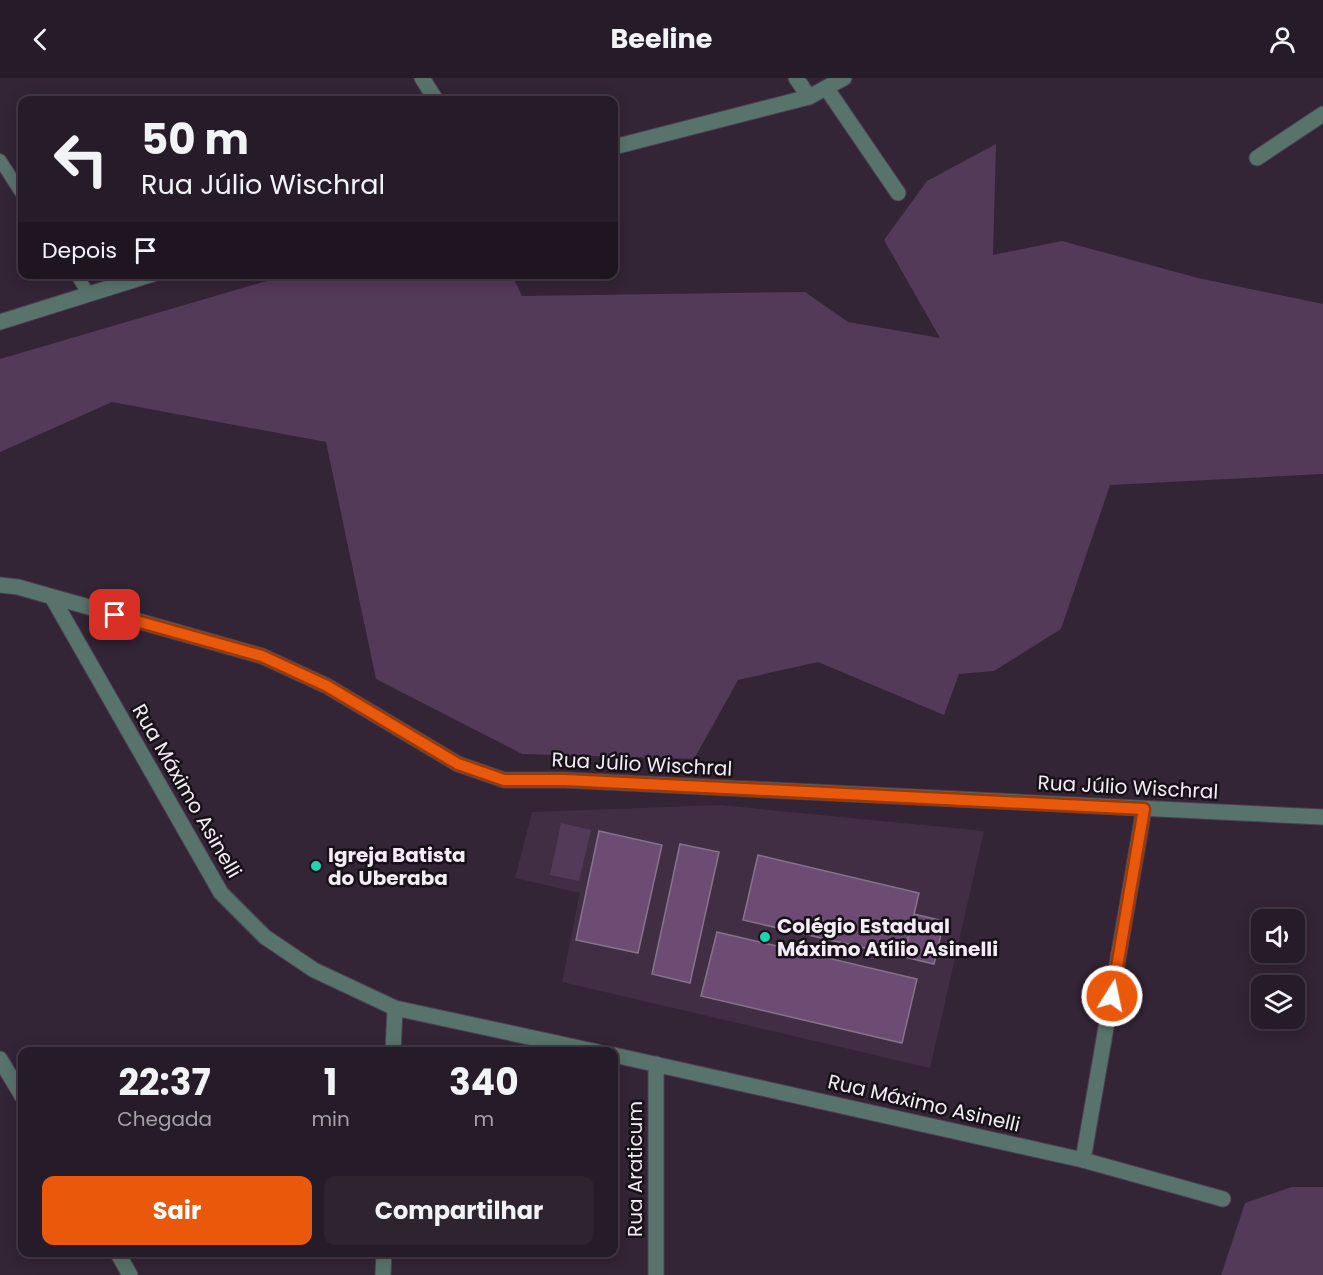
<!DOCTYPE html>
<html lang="pt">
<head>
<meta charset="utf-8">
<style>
  :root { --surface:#261b28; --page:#2e2430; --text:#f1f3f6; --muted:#a4a1a8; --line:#423945; --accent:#ea580c }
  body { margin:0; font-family:Poppins,sans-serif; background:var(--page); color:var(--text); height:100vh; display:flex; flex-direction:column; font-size:22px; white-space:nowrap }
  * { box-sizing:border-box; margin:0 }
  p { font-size:20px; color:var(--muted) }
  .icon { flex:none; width:33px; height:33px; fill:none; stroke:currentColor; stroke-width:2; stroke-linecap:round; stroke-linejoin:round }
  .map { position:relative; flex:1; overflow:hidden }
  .panel { position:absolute; left:18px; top:969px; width:600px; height:210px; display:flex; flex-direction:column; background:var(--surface); border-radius:12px; box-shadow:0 3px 15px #0003,0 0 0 2px var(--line) }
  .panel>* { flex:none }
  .top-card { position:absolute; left:18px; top:18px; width:600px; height:183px; border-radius:12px; box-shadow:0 3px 15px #0003,0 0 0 2px var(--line); background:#261b28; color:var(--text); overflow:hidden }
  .fabs { position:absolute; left:1251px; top:831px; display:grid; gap:12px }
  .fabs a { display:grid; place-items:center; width:54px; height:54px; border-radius:12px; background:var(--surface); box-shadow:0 3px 15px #0003,0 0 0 2px var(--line); font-size:30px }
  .pin { position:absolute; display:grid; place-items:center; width:51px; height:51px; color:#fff; margin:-26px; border-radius:12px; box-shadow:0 3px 9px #0006 }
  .me { position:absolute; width:66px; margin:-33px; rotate:10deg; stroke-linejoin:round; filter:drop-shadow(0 0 4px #0008) }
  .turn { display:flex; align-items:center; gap:21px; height:126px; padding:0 24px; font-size:27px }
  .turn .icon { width:78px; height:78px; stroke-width:2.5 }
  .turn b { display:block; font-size:42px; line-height:51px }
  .then { display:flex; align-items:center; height:57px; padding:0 24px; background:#0003; gap:12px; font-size:22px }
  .eta { display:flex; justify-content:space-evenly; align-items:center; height:102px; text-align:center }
  .eta b { font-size:36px; font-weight:700; line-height:42px }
  .button { display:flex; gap:12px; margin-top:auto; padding:12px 24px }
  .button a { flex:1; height:69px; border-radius:12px; background:var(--accent); color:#fff; font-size:24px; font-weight:700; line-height:69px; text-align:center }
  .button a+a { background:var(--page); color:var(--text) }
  header { display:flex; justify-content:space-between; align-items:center; height:78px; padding:0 24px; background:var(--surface); font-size:27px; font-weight:700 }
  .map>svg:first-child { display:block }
  .built { fill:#412e45 }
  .green { fill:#543a59 }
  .building { fill:#6d4c74; stroke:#857489; stroke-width:1.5 }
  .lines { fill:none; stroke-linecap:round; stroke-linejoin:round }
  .service-casing { stroke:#4e4051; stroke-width:14 }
  .minor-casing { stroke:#4e4051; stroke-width:17 }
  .service { stroke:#58736b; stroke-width:12 }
  .minor { stroke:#58736b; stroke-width:15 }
  .route-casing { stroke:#983908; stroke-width:15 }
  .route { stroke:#ea580c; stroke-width:10 }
  .poi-dot { fill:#1fd5b0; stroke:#171118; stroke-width:2 }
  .labels { text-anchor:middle; stroke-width:5; stroke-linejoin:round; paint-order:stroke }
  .street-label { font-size:20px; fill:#f4ebf6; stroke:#171118 }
  .poi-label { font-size:20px; font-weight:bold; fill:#f4ebf6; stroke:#171118; text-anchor:start }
</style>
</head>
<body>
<header><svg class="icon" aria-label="back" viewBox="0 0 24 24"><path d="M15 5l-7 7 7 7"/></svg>Beeline<svg class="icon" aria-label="person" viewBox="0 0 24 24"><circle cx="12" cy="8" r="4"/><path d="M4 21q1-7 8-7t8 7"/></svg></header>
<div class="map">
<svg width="1323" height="1197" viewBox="0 0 1323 1197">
  <rect width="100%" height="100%" fill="#332436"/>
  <path class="built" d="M720 727 984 753 930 990 562 904 580 815 515 800 532 734Z"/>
  <g class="green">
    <path d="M996 66 993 177 1062 163 1198 200 1323 226V396L1110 407 1061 551 994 593 959 596 944 637 818 584 738 602 694 681 522 676 376 601 326 364 112 324 0 374V281L287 197H512L522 218 805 214 848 244 940 260 884 162 927 103Z"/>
    <path d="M561 745 591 752 579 803 550 797Z"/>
    <path d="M1292 1109H1323V1197H1221L1245 1125Z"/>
  </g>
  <g class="building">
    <path d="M599 753 662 767 638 875 576 862Z"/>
    <path d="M680 766 719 774 690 905 652 896Z"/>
    <path d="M758 777 919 815 904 879 743 842Z"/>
    <path d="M914 836 944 843 934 886 904 879Z"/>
    <path d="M717 854 917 901 902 965 701 918Z"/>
  </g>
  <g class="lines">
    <g class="service-casing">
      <g id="service">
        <path d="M0 82 22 116"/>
        <path d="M76 196 88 215"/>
      </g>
    </g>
    <g class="minor-casing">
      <g id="minor">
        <path d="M422 0 436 22"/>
        <path d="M796 0 809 19"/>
        <path d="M827 11 898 115"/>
        <path d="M614 69 809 19 844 0"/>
        <path d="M1257 80 1323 36"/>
        <path d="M0 244 153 196"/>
        <path d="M0 507 18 509 262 578 327 608 458 686 504 702H565L1323 739"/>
        <path d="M52 519 221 815 265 859 314 892 395 930 598 974"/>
        <path d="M393 974 395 930"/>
        <path d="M614 977 1083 1082 1223 1121"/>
        <path d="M0 981 22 1018"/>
        <path d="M1083 1082 1144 731"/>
        <path d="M117 1174 130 1197"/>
        <path d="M383 1197 384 1174"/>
        <path d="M656 1197V986"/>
      </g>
    </g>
    <use href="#service" class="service"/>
    <use href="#minor" class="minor"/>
  </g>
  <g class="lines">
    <g class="route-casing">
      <path id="route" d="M115 537 262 578 327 608 458 686 504 702H565L1144 731 1112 918"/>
    </g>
    <use href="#route" class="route"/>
  </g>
  <g class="poi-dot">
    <circle cx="316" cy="788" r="6"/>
    <circle cx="765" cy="859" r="6"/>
  </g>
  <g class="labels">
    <g class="street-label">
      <text transform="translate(642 686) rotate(3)" y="7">Rua Júlio Wischral</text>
      <text transform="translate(1128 709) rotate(3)" y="7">Rua Júlio Wischral</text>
      <text transform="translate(187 713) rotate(60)" y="7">Rua Máximo Asinelli</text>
      <text transform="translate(924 1025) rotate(13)" y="7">Rua Máximo Asinelli</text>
      <text transform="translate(635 1091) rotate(-90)" y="7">Rua Araticum</text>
    </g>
    <g class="poi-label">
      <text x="328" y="784">Igreja Batista<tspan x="328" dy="23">do Uberaba</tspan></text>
      <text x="777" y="855">Colégio Estadual<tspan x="777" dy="23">Máximo Atílio Asinelli</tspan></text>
    </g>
  </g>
</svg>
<div class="fabs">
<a><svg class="icon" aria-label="sound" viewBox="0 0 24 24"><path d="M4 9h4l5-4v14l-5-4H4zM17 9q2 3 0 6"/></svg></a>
<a><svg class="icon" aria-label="layers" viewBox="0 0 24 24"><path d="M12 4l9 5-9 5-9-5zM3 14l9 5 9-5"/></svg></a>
</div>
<div class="pin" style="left:115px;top:537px;background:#d93025"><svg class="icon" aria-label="arrive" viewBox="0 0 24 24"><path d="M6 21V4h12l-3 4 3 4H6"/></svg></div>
<svg class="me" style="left:1112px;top:918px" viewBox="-20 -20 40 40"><circle r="17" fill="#ea580c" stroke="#fff" stroke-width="3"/><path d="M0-11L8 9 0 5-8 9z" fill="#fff"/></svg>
<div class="top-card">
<div class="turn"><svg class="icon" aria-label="left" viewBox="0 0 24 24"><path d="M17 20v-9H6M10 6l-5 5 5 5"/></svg><div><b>50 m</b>Rua Júlio Wischral</div></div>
<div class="then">Depois<svg class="icon" aria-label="arrive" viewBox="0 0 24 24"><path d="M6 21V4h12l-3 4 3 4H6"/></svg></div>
</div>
<section class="panel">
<div class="eta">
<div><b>22:37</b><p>Chegada</p></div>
<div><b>1</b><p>min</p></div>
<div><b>340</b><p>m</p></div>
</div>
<div class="button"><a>Sair</a><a>Compartilhar</a></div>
</section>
</div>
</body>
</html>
